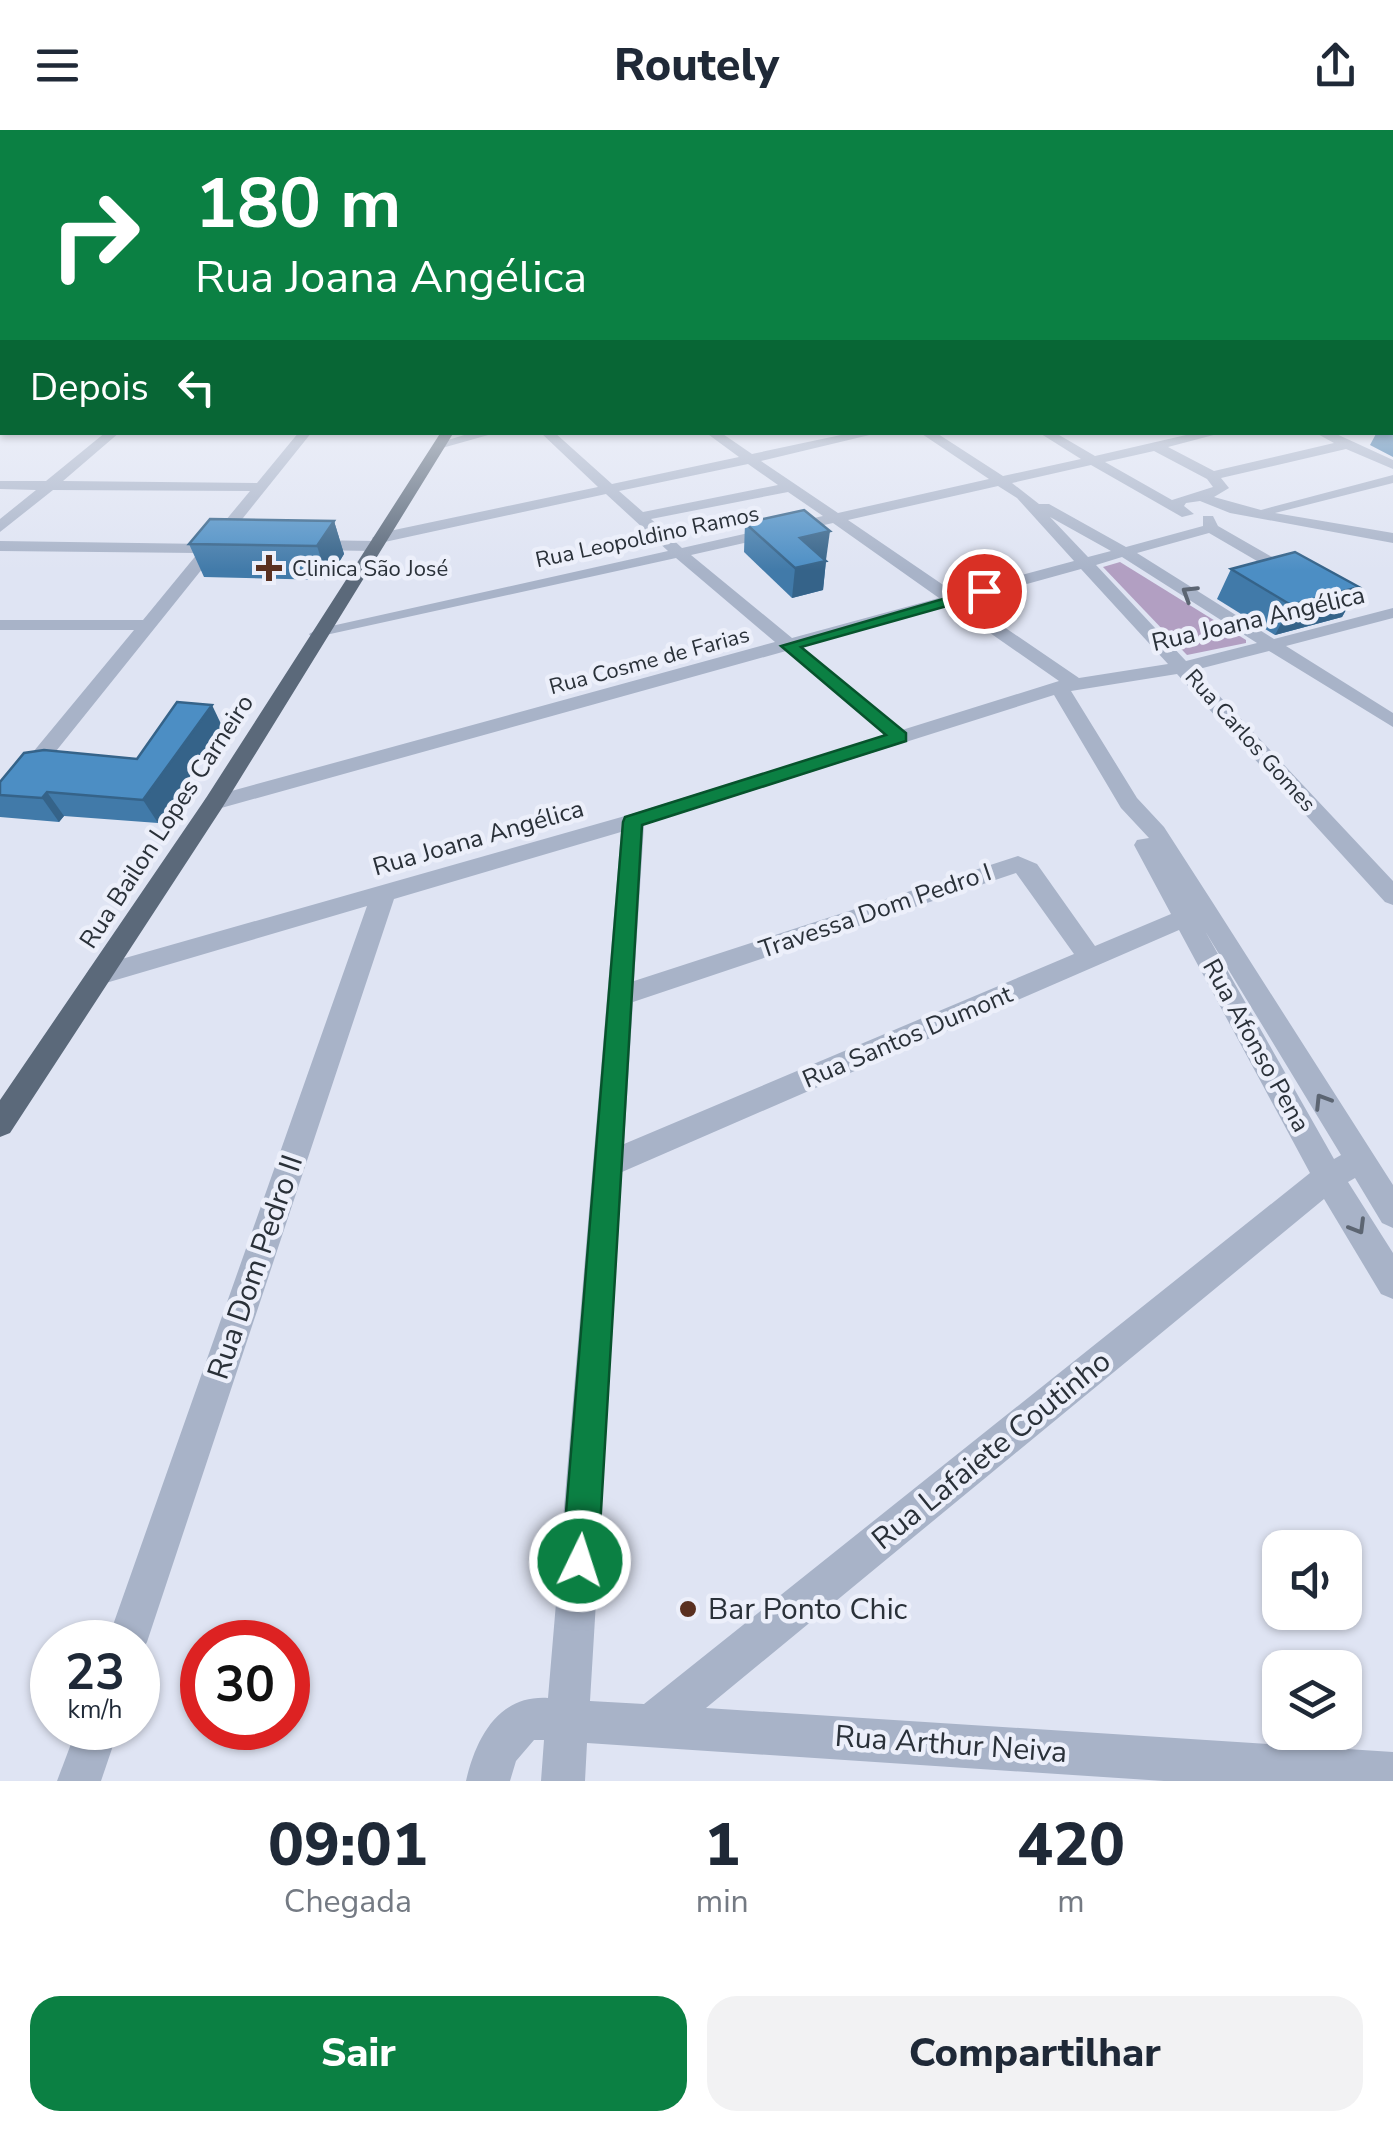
<!DOCTYPE html>
<html lang="pt">
<head>
<meta charset="utf-8">
<style>
  :root { --surface:#fff; --page:#f2f2f3; --text:#1f2937; --muted:#747a83; --accent:#0b8043 }
  body { margin:0; font-family:"Nunito Sans",sans-serif; background:var(--page); color:var(--text); height:100vh; display:flex; flex-direction:column; font-size:38px; white-space:nowrap }
  * { box-sizing:border-box; margin:0 }
  p { font-size:32px; color:var(--muted) }
  .icon { flex:none; width:55px; height:55px; fill:none; stroke:currentColor; stroke-width:2; stroke-linecap:round; stroke-linejoin:round }
  .map { position:relative; height:1651px; overflow:hidden }
  .details { display:flex; flex-direction:column; background:var(--surface); flex:1 }
  .details>* { flex:none }
  .hud { position:absolute; left:0px; top:0px; width:1395px; height:305px; box-shadow:0 2px 8px #0004; background:#0b8043; color:#fff; overflow:hidden }
  .tools { position:absolute; left:1262px; top:1400px; display:grid; gap:20px }
  .tools a { display:grid; place-items:center; width:100px; height:100px; border-radius:20px; background:var(--surface); box-shadow:0 2px 8px #0004; font-size:50px }
  .speed { position:absolute; left:30px; top:1490px; display:flex; gap:20px; font-size:50px; font-weight:700; text-align:center }
  .speed>* { display:grid; place-content:center; width:130px; height:130px; border-radius:50%; background:var(--surface); box-shadow:0 2px 8px #0004; line-height:1 }
  .speed small { font-size:25px; font-weight:400 }
  .speed .limit { border:15px solid #d22; background:#fff; color:#111 }
  .pin { position:absolute; display:grid; place-items:center; width:85px; height:85px; color:#fff; margin:-42px; border:5px solid #fff; border-radius:50%; box-shadow:0 2px 10px #0007 }
  .me { position:absolute; width:110px; margin:-55px; rotate:4deg; stroke-linejoin:round; filter:drop-shadow(0 0 8px #0008) }
  .turn { display:flex; align-items:center; gap:35px; height:210px; padding:0 30px; font-size:45px }
  .turn .icon { width:130px; height:130px; stroke-width:2.5 }
  .turn b { display:block; font-size:70px; line-height:85px }
  .then { display:flex; align-items:center; height:95px; padding:0 30px; background:#0003; gap:20px; font-size:38px }
  .eta { display:flex; justify-content:space-evenly; align-items:center; height:170px; text-align:center }
  .eta b { font-size:60px; font-weight:800; line-height:70px }
  .action { display:flex; gap:20px; margin-top:auto; padding:20px 30px }
  .action a { flex:1; height:115px; border-radius:30px; background:var(--accent); color:#fff; font-size:40px; font-weight:800; line-height:115px; text-align:center }
  .action a+a { background:var(--page); color:var(--text) }
  header { display:flex; justify-content:space-between; align-items:center; height:130px; padding:0 30px; background:var(--surface); font-size:45px; font-weight:800 }
  .map>svg:first-child { display:block }
  .green { fill:#b29fc2 }
  .lines { fill:none; stroke-linecap:round; stroke-linejoin:round }
  .minor { fill:#a8b3c8; fill-rule:evenodd }
  .major { fill:#5b697a; fill-rule:evenodd }
  .wall { fill:#417aa9 }
  .shaded-wall { fill:#356389 }
  .building { fill:#4c8ec4; stroke:#356389; stroke-width:2.5 }
  .oneway { stroke:#5c6572 }
  .route { fill:#0b8043; stroke:#07532c; stroke-width:2.5 }
  .poi-dot { fill:#5a3020; stroke:#eceffa; stroke-width:4 }
  .labels { text-anchor:middle; stroke-width:9; stroke-linejoin:round; paint-order:stroke }
  .far-street-label { font-size:22px; fill:#2a3139; stroke:#eceffa }
  .far-poi-label { font-size:22px; fill:#2a3139; stroke:#eceffa; text-anchor:start }
  .street-label { font-size:25px; fill:#2a3139; stroke:#eceffa }
  .near-street-label { font-size:30px; fill:#2a3139; stroke:#eceffa }
  .near-poi-label { font-size:30px; fill:#2a3139; stroke:#eceffa; text-anchor:start }
</style>
</head>
<body>
<header><svg class="icon" aria-label="menu" viewBox="0 0 24 24"><path d="M4 6h16M4 12h16M4 18h16"/></svg>Routely<svg class="icon" aria-label="share" viewBox="0 0 24 24"><path d="M12 15V3M7 8l5-5 5 5M5 13v7h14v-7"/></svg></header>
<div class="map">
<svg width="1393" height="1651" viewBox="0 0 1393 1651">
  <rect width="100%" height="100%" fill="#dfe4f3"/>
  <path class="green" d="M1120 432 1246 510V513L1187 525 1103 437Z"/>
  <g class="lines">
    <g class="minor">
      <rect x="0" y="227" width="2" height="6"/>
      <rect x="1392" y="242" width="1" height="6"/>
      <path d="M0 252 2 253V259L0 260Z"/>
      <rect x="1392" y="259" width="1" height="8"/>
      <path d="M106 302H120L63 351 257 353 299 302H312L8 681 0 683V662L134 500H0V490H143L198 423 0 421V411L206 414 250 361 53 360 0 402V389L36 360 0 359V351H46Z"/>
      <path d="M474 302H499L442 318 435 314Z"/>
      <path d="M540 302H554L612 354 739 327 705 302H720L752 324 855 302H882L761 331 838 383 989 349 919 302H935L1003 346 1081 329 1038 302H1054L1095 326 1199 302H1225L1168 317 1214 341 1334 313 1314 302H1332L1393 330V339L1346 319 1221 348 1229 358 1214 367 1261 380 1393 345V353L1275 383 1393 403V413L1230 383 1200 371 1186 373 1184 376 1194 384 1182 387 1091 335 1012 353 1039 374H1049L1126 417 1203 396V386H1213L1218 396 1300 443V449H1288L1209 403 1137 423 1274 509 1393 478V488L1286 516 1393 583V597L1269 521 1195 540 1393 751V775L1385 772 1177 544 1071 561 1137 668 1164 697 1213 773 1393 1055V1098L1382 1093 1355 1048 1348 1052 1393 1123V1169L1381 1164 1324 1069 706 1578 1393 1622V1651H1164L587 1613 585 1651H541L544 1610H534L516 1631 510 1651H466C476 1608 498 1565 548 1568L621 702 394 769 147 1512 138 1528V1512H107L367 776 99 855 90 852 86 845 90 838 625 686 885 605 786 521 214 680 206 678 203 673 206 668 775 512 676 428 312 508 309 504 318 499 668 421 606 364 380 413 383 416 375 421 307 420 299 415 307 410 375 411 372 408 380 403 598 357ZM1154 321 1207 349 1213 357 1172 370 1105 332ZM748 334 778 355 643 382 619 361ZM998 356 1017 368 1074 431 955 463 848 390ZM788 362 823 386 682 418 651 389ZM1050 387 1111 421 1088 427ZM833 393 939 468 792 508 691 425ZM1122 427 1257 513 1186 531 1096 435ZM1081 439 1168 534 1079 548 966 471ZM950 475 1059 551 902 600 802 517ZM1054 565 1121 678 1149 708 1137 710 1134 715 1171 784 1095 816 1037 734 1018 726 634 851 644 695ZM1016 743 1074 824 624 1014 633 872ZM1179 800 1310 1043 644 1574 590 1571 622 1042ZM1205 801 1341 1025 1334 1029Z"/>
      <path d="M77 1598H119L101 1651H57Z"/>
    </g>
    <g class="major">
      <rect x="0" y="284" width="2" height="8"/>
      <path d="M441 302H454L222 678 10 1003 0 1007V970L206 668Z"/>
    </g>
  </g>
  <g class="wall">
    <path d="M1393 287V327L1370 315 1377 302H1392Z"/>
    <path d="M334 391 344 424 328 450 204 447 189 414Z"/>
    <path d="M745 393 826 430 823 460 792 468 744 422Z"/>
    <path d="M1231 439 1359 457 1342 487 1275 505 1217 469Z"/>
    <path d="M223 598 158 693 64 686 59 692 0 687V652L137 629Z"/>
  </g>
  <g class="shaded-wall">
    <path d="M334 391 344 424 328 450 317 416Z"/>
    <path d="M830 401 826 430 797 437 800 408Z"/>
    <path d="M826 431 823 460 792 468 795 438Z"/>
    <path d="M1359 457 1342 487 1275 505 1291 475Z"/>
    <path d="M212 575 223 598 158 693 143 670Z"/>
    <path d="M47 662 64 686 59 692 42 668Z"/>
  </g>
  <g class="building">
    <path d="M804 380 830 401 800 408 826 431 795 438 745 393Z"/>
    <path d="M210 389 334 391 317 416 189 414Z"/>
    <path d="M1295 422 1359 457 1291 475 1231 439Z"/>
    <path d="M177 572 212 575 143 670 47 662 42 668 0 665V652L24 623 44 620 137 629Z"/>
  </g>
  <defs><path id="oneway-chevron" d="M-2-3.5L2.5 0L-2 3.5" fill="none" stroke-width="1.6" stroke-linecap="round" stroke-linejoin="round" transform="scale(2.5)"/></defs>
  <g class="oneway">
    <use href="#oneway-chevron" transform="translate(1189 463) rotate(-148)"/>
    <use href="#oneway-chevron" transform="translate(1322 971) rotate(-122)"/>
    <use href="#oneway-chevron" transform="translate(1358 1097) rotate(59)"/>
  </g>
  <linearGradient id="sky" x2="0" y2="1"><stop stop-color="#91a3be"/><stop offset="0.48" stop-color="#f1f3fa"/><stop offset="1" stop-color="#f1f3fa" stop-opacity="0"/></linearGradient>
  <rect width="1393" height="441" fill="url(#sky)"/>
  <path class="route" d="M984 457 992 461 990 464 801 517 906 603V611L642 695 598 1431 593 1443 580 1448 567 1443 562 1431 623 692 625 687 886 605 781 516Z"/>
  <g class="poi-dot">
    <path d="M264 423h10v10h10v10h-10v10h-10v-10h-10v-10h10z"/>
    <circle cx="688" cy="1479" r="10"/>
  </g>
  <g class="labels">
    <g class="far-street-label">
      <text transform="translate(647 406) rotate(-12)" y="8">Rua Leopoldino Ramos</text>
      <text transform="translate(649 530) rotate(-15)" y="8">Rua Cosme de Farias</text>
      <text transform="translate(1251 610) rotate(48)" y="8">Rua Carlos Gomes</text>
    </g>
    <g class="far-poi-label">
      <text x="292" y="446">Clinica São José</text>
    </g>
    <g class="street-label">
      <text transform="translate(1258 488) rotate(-13)" y="9">Rua Joana Angélica</text>
      <text transform="translate(166 691) rotate(-57)" y="9">Rua Bailon Lopes Carneiro</text>
      <text transform="translate(478 707) rotate(-16)" y="9">Rua Joana Angélica</text>
      <text transform="translate(875 780) rotate(-19)" y="9">Travessa Dom Pedro I</text>
      <text transform="translate(907 906) rotate(-23)" y="9">Rua Santos Dumont</text>
      <text transform="translate(1257 915) rotate(61)" y="9">Rua Afonso Pena</text>
    </g>
    <g class="near-street-label">
      <text transform="translate(255 1137) rotate(-71)" y="10">Rua Dom Pedro II</text>
      <text transform="translate(991 1320) rotate(-39)" y="10">Rua Lafaiete Coutinho</text>
      <text transform="translate(951 1614) rotate(4)" y="10">Rua Arthur Neiva</text>
    </g>
    <g class="near-poi-label">
      <text x="708" y="1489">Bar Ponto Chic</text>
    </g>
  </g>
</svg>
<div class="tools">
<a><svg class="icon" aria-label="sound" viewBox="0 0 24 24"><path d="M4 9h4l5-4v14l-5-4H4zM17 9q2 3 0 6"/></svg></a>
<a><svg class="icon" aria-label="layers" viewBox="0 0 24 24"><path d="M12 4l9 5-9 5-9-5zM3 14l9 5 9-5"/></svg></a>
</div>
<div class="speed"><div>23<small>km/h</small></div><div class="limit">30</div></div>
<div class="pin" style="left:984px;top:461px;background:#d93025"><svg class="icon" aria-label="arrive" viewBox="0 0 24 24"><path d="M6 21V4h12l-3 4 3 4H6"/></svg></div>
<svg class="me" style="left:580px;top:1431px" viewBox="-20 -20 40 40"><circle r="17" fill="#0b8043" stroke="#fff" stroke-width="3"/><path d="M0-11L8 9 0 5-8 9z" fill="#fff"/></svg>
<div class="hud">
<div class="turn"><svg class="icon" aria-label="right" viewBox="0 0 24 24"><path d="M7 20v-9h11M14 6l5 5-5 5"/></svg><div><b>180 m</b>Rua Joana Angélica</div></div>
<div class="then">Depois<svg class="icon" aria-label="left" viewBox="0 0 24 24"><path d="M17 20v-9H6M10 6l-5 5 5 5"/></svg></div>
</div>
</div>
<section class="details">
<div class="eta">
<div><b>09:01</b><p>Chegada</p></div>
<div><b>1</b><p>min</p></div>
<div><b>420</b><p>m</p></div>
</div>
<div class="action"><a>Sair</a><a>Compartilhar</a></div>
</section>
</body>
</html>
